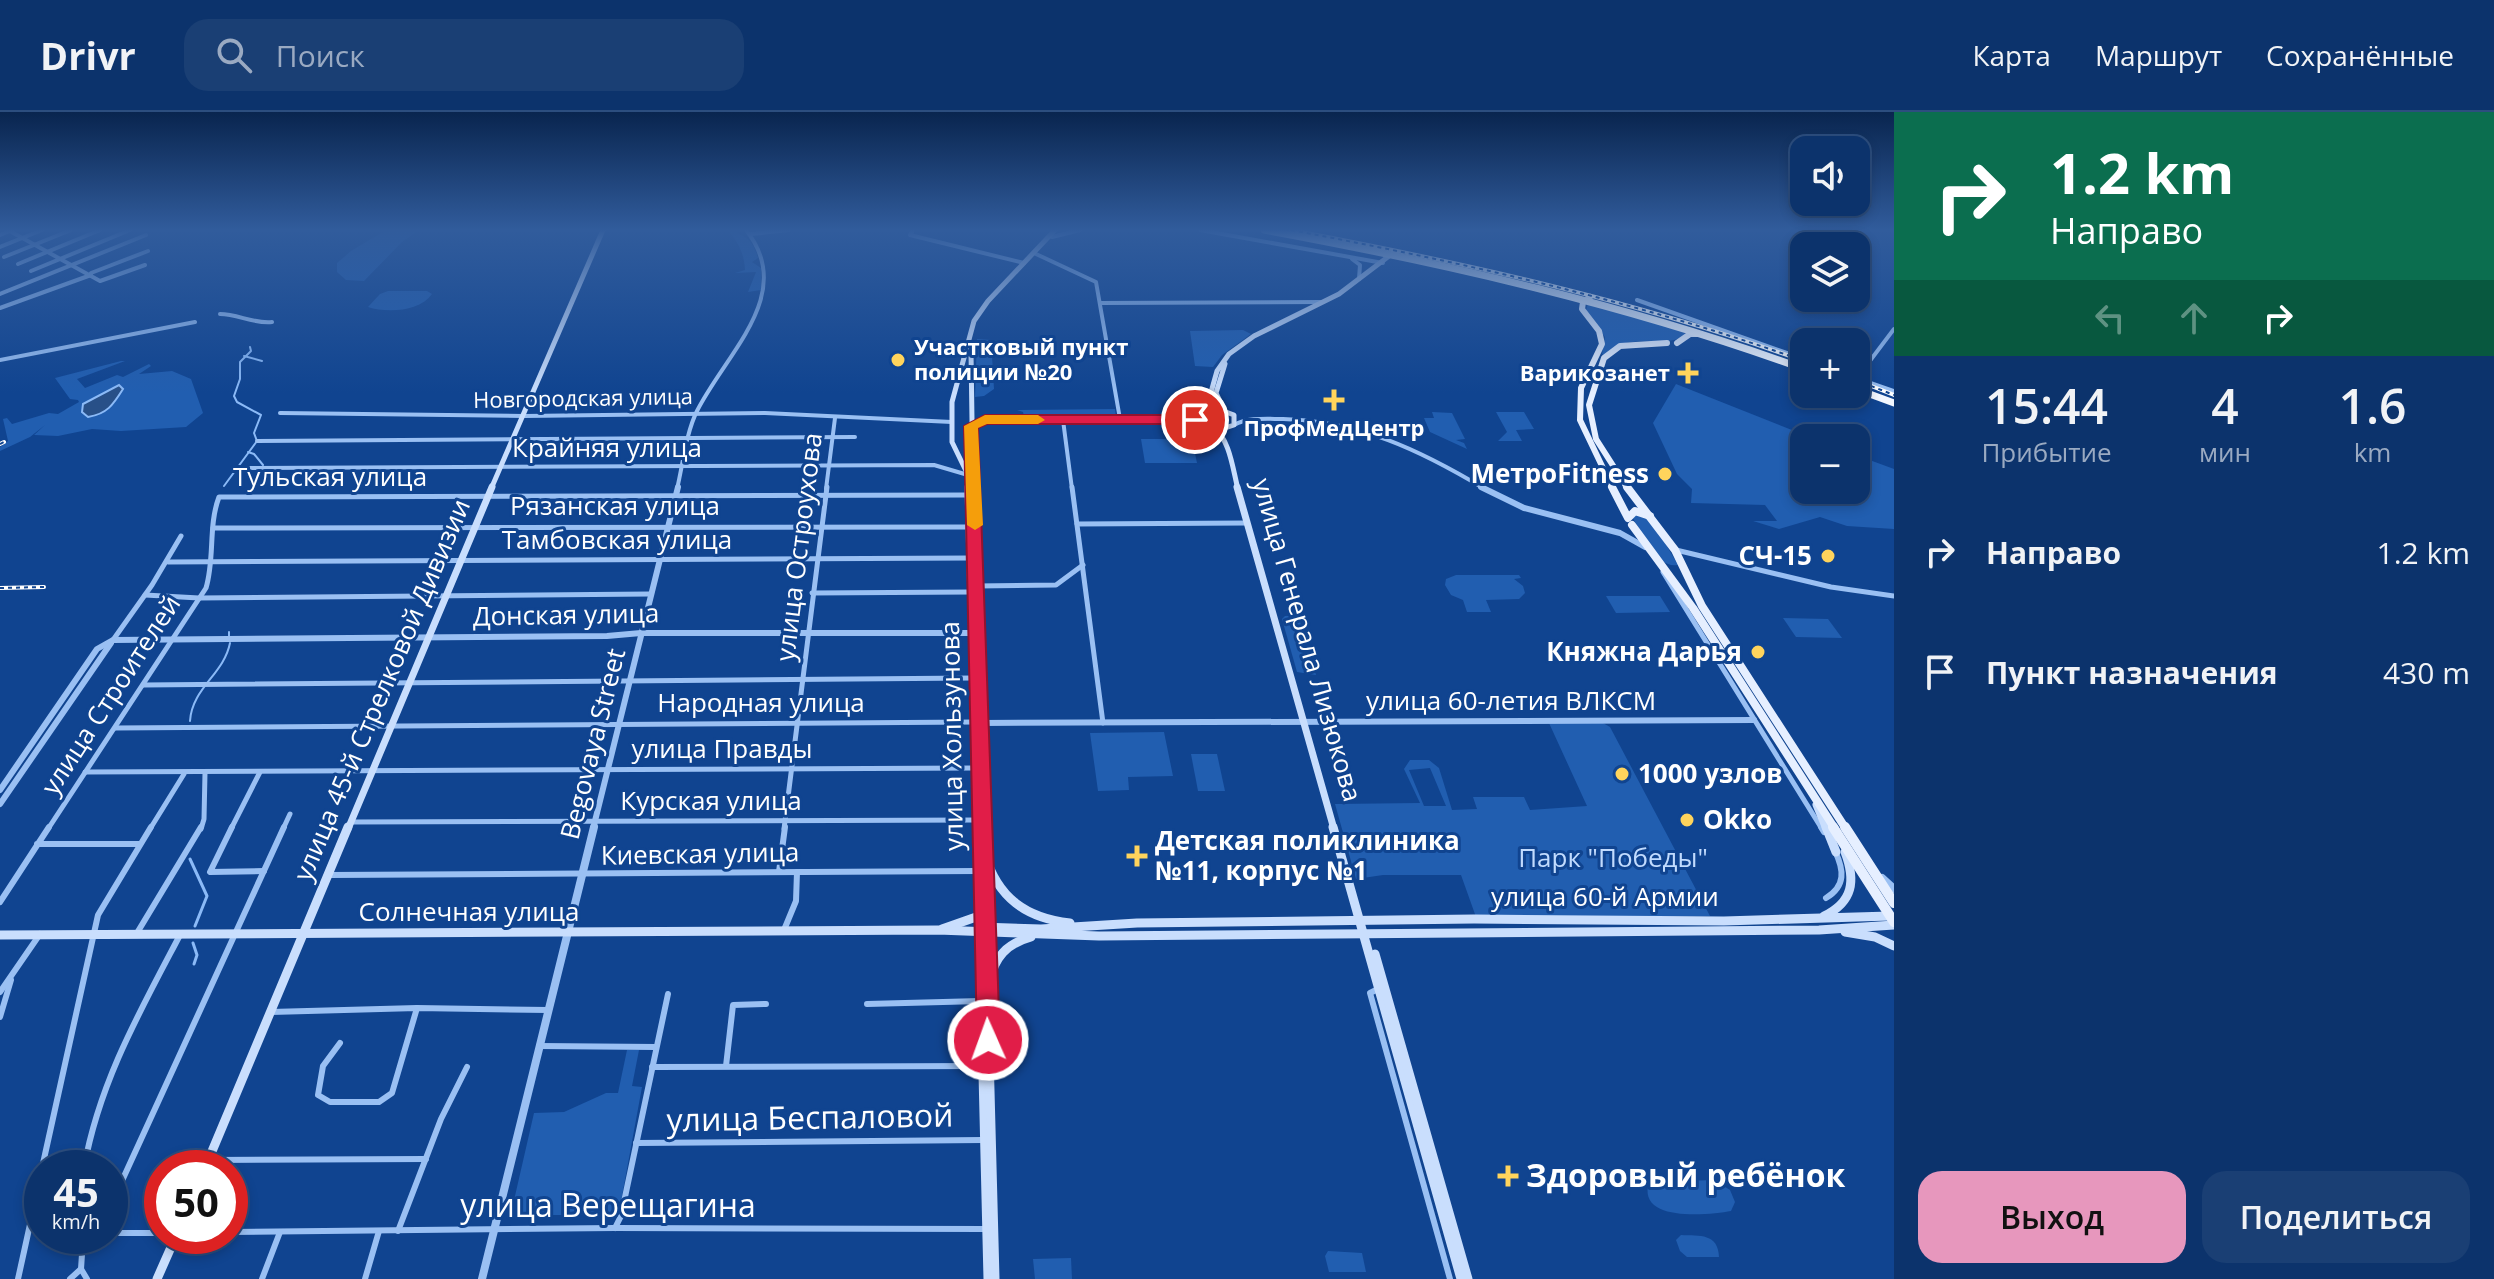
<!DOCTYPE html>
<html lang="ru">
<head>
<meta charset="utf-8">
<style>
  :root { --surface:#0c336c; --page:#1a3f74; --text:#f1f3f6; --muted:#9aaac2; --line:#2c4e7f; --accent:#e797bd }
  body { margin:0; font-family:"Open Sans",sans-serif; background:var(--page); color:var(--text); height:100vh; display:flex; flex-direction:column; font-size:30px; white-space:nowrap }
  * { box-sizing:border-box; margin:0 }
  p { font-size:26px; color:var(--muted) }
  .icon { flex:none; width:44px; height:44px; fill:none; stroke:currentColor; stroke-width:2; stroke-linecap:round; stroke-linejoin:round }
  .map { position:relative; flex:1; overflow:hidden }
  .drawer { display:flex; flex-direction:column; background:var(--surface); width:600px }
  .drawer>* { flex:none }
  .hud { background:#0b6e4f; color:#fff; overflow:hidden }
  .fabs { position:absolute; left:1790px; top:24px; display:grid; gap:16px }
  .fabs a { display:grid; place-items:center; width:80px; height:80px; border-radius:16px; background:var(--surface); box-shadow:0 4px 12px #0003,0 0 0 2px var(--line); font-size:40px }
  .speed { position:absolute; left:24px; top:1038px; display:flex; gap:16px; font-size:40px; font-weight:700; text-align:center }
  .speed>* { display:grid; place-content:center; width:104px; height:104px; border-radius:50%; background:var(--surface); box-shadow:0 4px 12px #0003,0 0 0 2px var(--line); line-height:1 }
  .speed small { font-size:20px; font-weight:400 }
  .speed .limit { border:12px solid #d22; background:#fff; color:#111 }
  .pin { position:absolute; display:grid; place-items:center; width:68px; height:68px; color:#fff; margin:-34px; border:4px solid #fff; border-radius:50%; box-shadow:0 2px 8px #0007 }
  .me { position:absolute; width:88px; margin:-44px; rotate:358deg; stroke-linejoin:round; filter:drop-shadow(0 0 6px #0008) }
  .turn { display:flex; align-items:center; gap:28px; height:168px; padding:0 24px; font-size:36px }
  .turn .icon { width:104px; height:104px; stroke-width:2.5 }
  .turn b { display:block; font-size:56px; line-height:68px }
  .lanes { display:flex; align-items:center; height:76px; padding:0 24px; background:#0003; justify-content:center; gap:40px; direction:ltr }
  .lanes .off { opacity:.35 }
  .eta { display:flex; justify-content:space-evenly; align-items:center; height:136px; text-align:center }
  .eta b { font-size:48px; font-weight:600; line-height:56px }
  .primary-button { display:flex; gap:16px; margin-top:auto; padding:16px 24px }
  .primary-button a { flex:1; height:92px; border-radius:24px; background:var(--accent); color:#111; font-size:32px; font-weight:600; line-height:92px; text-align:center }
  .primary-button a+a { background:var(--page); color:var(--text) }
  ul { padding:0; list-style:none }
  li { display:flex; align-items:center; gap:24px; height:120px; padding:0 24px }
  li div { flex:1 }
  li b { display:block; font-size:30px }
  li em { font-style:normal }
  header { display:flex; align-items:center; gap:48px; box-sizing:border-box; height:112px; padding:0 40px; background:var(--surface); border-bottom:2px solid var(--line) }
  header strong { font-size:38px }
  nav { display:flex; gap:44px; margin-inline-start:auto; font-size:28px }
  .search { width:560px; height:72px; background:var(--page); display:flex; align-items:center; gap:20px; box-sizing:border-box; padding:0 28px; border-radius:24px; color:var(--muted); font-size:30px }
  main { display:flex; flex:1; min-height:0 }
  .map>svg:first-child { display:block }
  .green { fill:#215eb0; fill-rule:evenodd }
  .water { fill:#285088; stroke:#8bbaf7; stroke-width:2 }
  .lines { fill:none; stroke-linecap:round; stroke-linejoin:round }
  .stream-far1 { stroke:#8bbaf7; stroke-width:2 }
  .stream { stroke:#8bbaf7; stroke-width:3 }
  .minor-far2 { stroke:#9ac0f3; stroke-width:4 }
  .minor-far1 { stroke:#9ac0f3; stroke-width:5 }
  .minor { stroke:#9ac0f3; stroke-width:6 }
  .tertiary-far2 { stroke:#9ac0f3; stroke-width:4 }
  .tertiary-far1 { stroke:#9ac0f3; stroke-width:6 }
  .tertiary { stroke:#9ac0f3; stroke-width:8 }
  .secondary-far2 { stroke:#c9defd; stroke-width:5 }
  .secondary-far1 { stroke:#c9defd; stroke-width:7 }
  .secondary { stroke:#c9defd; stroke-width:9 }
  .primary-far2 { stroke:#e6efff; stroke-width:6 }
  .primary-far1 { stroke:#e6efff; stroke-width:8 }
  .primary { stroke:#e6efff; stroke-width:10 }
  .trunk { stroke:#f2f7ff; stroke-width:7 }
  .rail-casing { stroke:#fff; stroke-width:4 }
  .rail { stroke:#104490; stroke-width:2; stroke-dasharray:4; stroke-linecap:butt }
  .route { fill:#e11d48; stroke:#92132f; stroke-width:2 }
  .slow { fill:#f59e0b }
  .poi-dot { fill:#ffd45c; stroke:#104490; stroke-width:3 }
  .labels { text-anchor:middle; stroke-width:6; stroke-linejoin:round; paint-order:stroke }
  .far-poi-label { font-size:22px; font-weight:bold; fill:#fff; stroke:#104490; text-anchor:start }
  .far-street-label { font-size:22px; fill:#fff; stroke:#104490 }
  .street-label { font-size:26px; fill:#fff; stroke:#104490 }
  .poi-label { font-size:26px; font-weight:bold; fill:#fff; stroke:#104490; text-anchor:end }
  .park-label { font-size:26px; fill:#c1dbfe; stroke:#104490 }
  .near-street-label { font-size:32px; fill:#fff; stroke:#104490 }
  .near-poi-label { font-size:32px; font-weight:bold; fill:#fff; stroke:#104490; text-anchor:start }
</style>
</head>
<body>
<header>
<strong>Drivr</strong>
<div class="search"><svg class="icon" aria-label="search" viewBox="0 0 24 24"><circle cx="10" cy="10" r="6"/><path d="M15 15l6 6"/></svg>Поиск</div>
<nav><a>Карта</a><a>Маршрут</a><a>Сохранённые</a></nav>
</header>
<main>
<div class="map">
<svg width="1894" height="1167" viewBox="0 0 1894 1167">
  <rect width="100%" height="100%" fill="#104490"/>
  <g class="green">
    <path d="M386 118H419L402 130 364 169 346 168 337 160V151L351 139Z"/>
    <path d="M728 118H737L738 122C750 125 755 135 758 146L752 150 761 156V178L748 180 756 160 735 161 745 158C744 141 739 132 728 118Z"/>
    <path d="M388 179H427L432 182C420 200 386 201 368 195L380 182Z"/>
    <path d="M1588 191 1683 219 1686 223C1660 239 1628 218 1604 243L1602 242 1605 225 1586 199Z"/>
    <path d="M1243 218 1251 222 1222 243 1213 255 1195 254 1190 219Z"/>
    <path d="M977 227 991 228 994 277 984 284 975 285Z"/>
    <path d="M121 249H125L77 267 85 276 117 263 123 265 149 252 151 254 139 262 172 259 191 267 203 301 186 315 121 319 92 317 58 324 34 323 45 313 30 325 0 339V335L8 329 3 307 7 306 12 312 49 301 58 302 79 290 78 288 70 287 55 266Z"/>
    <path d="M1676 272 1812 326H1804V378H1856V343L1894 357V417L1847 414 1820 405 1779 417 1753 409H1777L1765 393 1691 391 1692 377 1677 362 1653 311Z"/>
    <path d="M1115 297 1116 304H1024L1023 300 1017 298Z"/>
    <path d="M1432 300 1452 301 1465 327 1456 328 1464 331 1467 337 1430 320 1424 306H1434Z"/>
    <path d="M1496 300H1524L1534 317 1516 318 1522 329H1498L1507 320Z"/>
    <path d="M1141 327H1192L1197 351H1145Z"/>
    <path d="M1634 402 1651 407 1678 453C1656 457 1643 421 1632 405Z"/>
    <path d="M1456 463H1519L1521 466 1514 467 1523 474 1525 481 1519 487 1486 488 1491 500H1467L1463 488 1451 483 1445 473 1446 467Z"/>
    <path d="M1606 484H1660L1670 500 1616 501Z"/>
    <path d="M1298 503 1316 563 1297 560 1282 507 1285 504Z"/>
    <path d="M1783 506 1828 507 1842 526 1796 525Z"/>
    <path d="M1549 611H1603L1610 615 1710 804 1476 805 1461 763H1383L1356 767 1335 692 1420 691 1404 657 1410 648H1429L1439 656 1452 698 1477 697 1473 685H1524L1530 698 1587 694ZM1430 656 1446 694H1424L1409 658Z"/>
    <path d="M1164 620 1173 664 1128 665 1129 678 1098 679 1090 621Z"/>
    <path d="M1191 642H1217L1225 679H1198Z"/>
    <path d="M627 938H639L632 974 642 975 620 1095 615 1103H513L512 1097 534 1001 564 1000 606 981H618Z"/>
    <path d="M1714 1068 1730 1078 1735 1090 1731 1099C1709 1103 1641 1110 1648 1074L1653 1070Z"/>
    <path d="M1681 1123C1700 1124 1718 1121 1719 1145H1687L1680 1139 1676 1128Z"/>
    <path d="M1328 1139 1362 1141 1366 1160H1329L1325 1144Z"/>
    <path d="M1071 1146 1072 1167H1035L1033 1147Z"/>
  </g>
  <path class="water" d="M119 273 123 277C113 293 107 302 88 305L82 300 83 292Z"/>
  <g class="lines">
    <g class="stream-far1">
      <path d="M244 244 262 249"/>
      <path d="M248 340 254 342 263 353"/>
      <path d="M224 374 257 329 254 321 261 303 237 290 234 284 240 267V250L251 239 250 235"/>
      <path d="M229 520V524"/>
      <path d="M190 609C192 576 224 562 230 531"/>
    </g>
    <g class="stream">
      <path d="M190 747 207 784 195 814"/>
      <path d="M193 831 197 843 194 852"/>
    </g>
    <g class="minor-far2">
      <path d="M8 118 100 169 145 153"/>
      <path d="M913 118 910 123 1024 151"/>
      <path d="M0 123 12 118"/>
      <path d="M0 135 42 118"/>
      <path d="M1036 142 1096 170 1120 307"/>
      <path d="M4 145 71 118"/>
      <path d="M18 152 100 118"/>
      <path d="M31 159 130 118"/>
      <path d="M91 161 148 139"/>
      <path d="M0 182 146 123"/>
      <path d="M1637 188 1804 247"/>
      <path d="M1100 191 1322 190"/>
      <path d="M0 196 91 163"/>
      <path d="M220 202C238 202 253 212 272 210"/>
      <path d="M0 248 195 210"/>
      <path d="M1856 266 1894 279"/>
      <path d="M1857 266 1894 217"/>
      <path d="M280 301 523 304"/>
      <path d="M1063 308 1072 377"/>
      <path d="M257 329 855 325"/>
      <path d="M244 356 934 353 968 363"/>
      <path d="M826 377 835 306"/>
    </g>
    <g class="minor-far1">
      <path d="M1072 375 1103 611"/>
      <path d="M1077 412 1247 411"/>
      <path d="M213 416 970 415"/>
      <path d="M1676 438 1831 475 1894 484"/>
      <path d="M168 450 970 446"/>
      <path d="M1663 460 1822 717"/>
      <path d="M976 474 1056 473 1083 453"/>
      <path d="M812 481 971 480"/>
      <path d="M145 483 199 486 650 482"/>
      <path d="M113 528 152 473 181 424"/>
      <path d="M143 573 973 566"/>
      <path d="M115 616 975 610"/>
      <path d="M85 660 975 656"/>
      <path d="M351 710 977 708"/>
      <path d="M48 717 206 476C215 446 208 414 219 385L969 383"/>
      <path d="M150 717 184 662"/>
      <path d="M201 717 204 707 205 661"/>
      <path d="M231 717 260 660"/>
      <path d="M283 717 290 702"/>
      <path d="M784 717 827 375"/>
    </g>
    <g class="minor">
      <path d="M232 715 210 760 264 759"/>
      <path d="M1821 715 1824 720"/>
      <path d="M37 732H139"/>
      <path d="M779 760 785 715"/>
      <path d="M329 763 977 759"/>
      <path d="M1826 786C1846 774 1844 758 1835 739"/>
      <path d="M0 790 49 715"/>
      <path d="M784 818 796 789 797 760"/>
      <path d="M137 821 201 715"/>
      <path d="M1378 877 1370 881 1450 1167"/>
      <path d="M0 880 40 822"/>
      <path d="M867 892 981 889"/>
      <path d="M271 900 417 896 548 898"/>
      <path d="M0 905 11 868"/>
      <path d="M340 931 323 954 318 983 330 990H379L392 981 417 896"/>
      <path d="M539 934 656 935"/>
      <path d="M726 954 733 893 766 892"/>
      <path d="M652 955 983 954"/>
      <path d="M636 1031 983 1028"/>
      <path d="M209 1048 426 1047"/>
      <path d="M42 1056 98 803 151 715"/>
      <path d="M84 1056C99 971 140 899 180 823"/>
      <path d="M110 1095 284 715"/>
      <path d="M615 1116 621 1104 668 882"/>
      <path d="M398 1119 441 1007 467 955"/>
      <path d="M230 1120 615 1116 985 1117"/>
      <path d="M110 1121H162"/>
      <path d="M81 1157 87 1167"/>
      <path d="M18 1167 42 1058"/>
      <path d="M70 1167 81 1157 82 1142 95 1124"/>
      <path d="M262 1167 280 1120"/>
      <path d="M365 1167 379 1119"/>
    </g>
    <g class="tertiary-far2">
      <path d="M1200 118 1383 151"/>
      <path d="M751 122 789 118"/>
      <path d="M1052 125 1080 118"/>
      <path d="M1352 147 1360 153 1359 167"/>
      <path d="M524 304 765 301 952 310"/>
      <path d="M1234 313C1249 305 1266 307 1283 307 1359 309 1420 338 1485 377"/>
      <path d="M971 314 985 308 1191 307 1204 311"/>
      <path d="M677 377C683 352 686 321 697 299 726 241 797 182 746 118"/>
    </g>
    <g class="tertiary-far1">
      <path d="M1481 375 1524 396 1620 421 1645 435"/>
      <path d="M980 611 1754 608"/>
      <path d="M0 678 97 537 113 528 607 524 641 521H972"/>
      <path d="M0 692 111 531"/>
      <path d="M593 717 678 375"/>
    </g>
    <g class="tertiary">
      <path d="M1882 766 1894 777"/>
      <path d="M482 1167 594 715"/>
    </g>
    <g class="secondary-far2">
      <path d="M971 240 973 377"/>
      <path d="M1215 296 1234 303V313L1222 317 1204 311 1202 302Z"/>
      <path d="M1224 297 1216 281 1225 252"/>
      <path d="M1206 298 1217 259 1229 242 1254 224 1339 182 1393 141"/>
      <path d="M1213 316C1230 326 1233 359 1238 377"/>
      <path d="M491 377 603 118"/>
      <path d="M968 377V363L952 330V290L974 209 988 189 1055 118"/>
    </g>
    <g class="secondary-far1">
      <path d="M968 375 977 717"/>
      <path d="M972 375 979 599"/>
      <path d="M1237 375 1334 717"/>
      <path d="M980 624 983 717"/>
      <path d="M1816 693 1826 717"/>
      <path d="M348 717 492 375"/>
    </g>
    <g class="secondary">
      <path d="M977 715 988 1167"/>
      <path d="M983 715 995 1167"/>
      <path d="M1333 715 1461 1167"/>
      <path d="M1826 715 1836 740"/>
      <path d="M985 743C998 786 1026 806 1070 811"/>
      <path d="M1824 804C1853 790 1856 769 1845 740"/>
      <path d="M980 815 1041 817 1137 811 1474 807 1724 809 1890 804"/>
      <path d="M942 817 979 804"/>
      <path d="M1845 820 1875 825 1894 834"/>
      <path d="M0 823 938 818 1099 824 1819 818 1894 813"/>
      <path d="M1375 842 1468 1167"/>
      <path d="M989 870C995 845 1006 832 1031 825"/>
      <path d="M205 1056 348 715"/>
      <path d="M157 1167 176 1124"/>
    </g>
    <g class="primary-far2">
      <path d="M1590 185 1583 190 1582 197 1599 219 1602 232 1581 276 1580 308 1613 377"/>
      <path d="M1677 231 1690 222H1701"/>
      <path d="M1628 377 1596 327 1589 293 1604 246 1620 234 1667 231"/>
    </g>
    <g class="primary-far1">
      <path d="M1612 375 1628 406 1635 399 1650 404"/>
      <path d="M1627 375 1675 438 1702 494 1846 717"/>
      <path d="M1632 413 1693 496 1835 717"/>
    </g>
    <g class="primary">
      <path d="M1833 715 1894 810"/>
      <path d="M1845 715 1894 791"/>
    </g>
    <g class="trunk">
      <path d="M1264 118C1448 152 1628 193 1804 257"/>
      <path d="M1856 277 1894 291"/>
    </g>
    <g class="rail-casing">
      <g id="rail">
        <path d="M1291 118C1465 151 1637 189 1804 249"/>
        <path d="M1856 268 1894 283"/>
        <path d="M0 332 4 330"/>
        <path d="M0 476 44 475"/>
      </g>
    </g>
    <use href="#rail" class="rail"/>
  </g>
  <linearGradient id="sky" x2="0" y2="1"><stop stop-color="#09254f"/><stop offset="0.42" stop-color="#315c9c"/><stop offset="1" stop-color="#315c9c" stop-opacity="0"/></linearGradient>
  <rect width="1894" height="281" fill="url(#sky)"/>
  <path class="route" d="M985 303H1195L1202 308 1195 312H987L978 316 1000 928 996 936 988 940 980 936 977 928 964 314Z"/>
  <path class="slow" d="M985 303H1038L1045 308 1038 312H987L978 316 983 413 975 418 967 413 964 314Z"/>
  <g class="poi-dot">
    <circle cx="898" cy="248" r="8"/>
    <path d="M1684 249h8v8h8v8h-8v8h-8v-8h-8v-8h8z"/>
    <path d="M1330 276h8v8h8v8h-8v8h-8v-8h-8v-8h8z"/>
    <circle cx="1665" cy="362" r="8"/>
    <circle cx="1828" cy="444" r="8"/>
    <circle cx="1758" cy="540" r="8"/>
    <circle cx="1622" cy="662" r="8"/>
    <circle cx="1687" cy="708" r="8"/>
    <path d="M1133 732h8v8h8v8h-8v8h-8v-8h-8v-8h8z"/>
    <path d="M1504 1052h8v8h8v8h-8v8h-8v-8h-8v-8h8z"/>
  </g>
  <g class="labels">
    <g class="far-poi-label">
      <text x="914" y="243">Участковый пункт<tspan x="914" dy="25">полиции №20</tspan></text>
      <text x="1670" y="269" text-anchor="end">Варикозанет</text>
      <text x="1334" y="324" text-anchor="middle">ПрофМедЦентр</text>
    </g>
    <g class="far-street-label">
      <text transform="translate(583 286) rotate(-1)" y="8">Новгородская улица</text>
    </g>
    <g class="street-label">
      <text x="607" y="345">Крайняя улица</text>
      <text x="330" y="374">Тульская улица</text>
      <text x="615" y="403">Рязанская улица</text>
      <text x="617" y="437">Тамбовская улица</text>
      <text transform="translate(799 435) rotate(-83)" y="9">улица Остроухова</text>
      <text transform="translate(566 503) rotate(-1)" y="9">Донская улица</text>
      <text transform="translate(1307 528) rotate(74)" y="9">улица Генерала Лизюкова</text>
      <text transform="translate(382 578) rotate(-67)" y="9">улица 45-й Стрелковой Дивизии</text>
      <text transform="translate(111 583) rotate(-57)" y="9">улица Строителей</text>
      <text x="1511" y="598">улица 60-летия ВЛКСМ</text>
      <text x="761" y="600">Народная улица</text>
      <text transform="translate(952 624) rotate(-91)" y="9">улица Хользунова</text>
      <text transform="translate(593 632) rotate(-76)" y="9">Begovaya Street</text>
      <text x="722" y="646">улица Правды</text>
      <text x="711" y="698">Курская улица</text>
      <text transform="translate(700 742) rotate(-1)" y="9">Киевская улица</text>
      <text x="1605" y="794">улица 60-й Армии</text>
      <text x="469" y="809">Солнечная улица</text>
    </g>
    <g class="poi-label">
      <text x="1649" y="371">МетроFitness</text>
      <text x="1812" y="453">СЧ-15</text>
      <text x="1742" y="549">Княжна Дарья</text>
      <text x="1638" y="671" text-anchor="start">1000 узлов</text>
      <text x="1703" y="717" text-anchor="start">Okko</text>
      <text x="1155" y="738" text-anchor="start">Детская поликлиника<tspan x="1155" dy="30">№11, корпус №1</tspan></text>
    </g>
    <g class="park-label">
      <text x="1613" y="755">Парк "Победы"</text>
    </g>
    <g class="near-street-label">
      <text transform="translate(810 1006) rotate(-1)" y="11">улица Беспаловой</text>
      <text x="608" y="1105">улица Верещагина</text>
    </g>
    <g class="near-poi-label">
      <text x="1526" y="1075">Здоровый ребёнок</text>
    </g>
  </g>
</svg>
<div class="fabs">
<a><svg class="icon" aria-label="sound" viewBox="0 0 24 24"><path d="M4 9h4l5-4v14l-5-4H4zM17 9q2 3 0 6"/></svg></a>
<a><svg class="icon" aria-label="layers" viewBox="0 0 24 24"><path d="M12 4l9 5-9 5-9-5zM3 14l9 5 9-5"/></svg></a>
<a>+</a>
<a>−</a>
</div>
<div class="speed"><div>45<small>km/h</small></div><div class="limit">50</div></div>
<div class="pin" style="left:1195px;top:308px;background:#d93025"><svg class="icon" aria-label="arrive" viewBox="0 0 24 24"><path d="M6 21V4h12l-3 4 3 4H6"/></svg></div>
<svg class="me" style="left:988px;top:928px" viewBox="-20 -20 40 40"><circle r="17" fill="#e11d48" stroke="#fff" stroke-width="3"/><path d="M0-11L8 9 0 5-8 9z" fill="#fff"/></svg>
</div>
<section class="drawer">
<div class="hud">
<div class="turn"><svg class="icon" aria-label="right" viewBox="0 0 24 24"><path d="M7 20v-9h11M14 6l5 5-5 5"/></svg><div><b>1.2 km</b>Направо</div></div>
<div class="lanes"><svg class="icon off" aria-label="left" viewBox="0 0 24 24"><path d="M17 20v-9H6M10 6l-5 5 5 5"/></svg><svg class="icon off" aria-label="ahead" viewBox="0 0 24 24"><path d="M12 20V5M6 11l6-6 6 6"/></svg><svg class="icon" aria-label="right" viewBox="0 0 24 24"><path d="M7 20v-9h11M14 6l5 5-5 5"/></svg></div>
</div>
<div class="eta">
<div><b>15:44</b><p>Прибытие</p></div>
<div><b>4</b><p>мин</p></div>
<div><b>1.6</b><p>km</p></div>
</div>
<ul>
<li><svg class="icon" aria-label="right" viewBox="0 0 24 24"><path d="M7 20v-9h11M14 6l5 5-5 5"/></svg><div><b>Направо</b></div><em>1.2 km</em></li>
<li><svg class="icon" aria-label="arrive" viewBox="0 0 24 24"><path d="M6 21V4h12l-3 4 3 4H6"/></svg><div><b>Пункт назначения</b></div><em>430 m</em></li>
</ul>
<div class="primary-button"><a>Выход</a><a>Поделиться</a></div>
</section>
</main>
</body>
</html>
